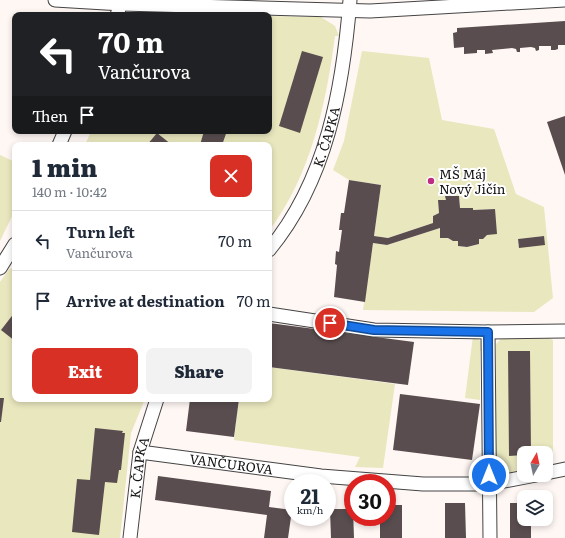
<!DOCTYPE html>
<html lang="en">
<head>
<meta charset="utf-8">
<style>
  :root { --surface:#fff; --page:#f2f2f3; --text:#1f2937; --muted:#747a83; --line:#e0e1e3; --accent:#d93025 }
  body { margin:0; font-family:Literata,serif; background:var(--page); color:var(--text); height:100vh; display:flex; flex-direction:column; font-size:15px; white-space:nowrap }
  * { box-sizing:border-box; margin:0 }
  p { font-size:13px; color:var(--muted) }
  .icon { flex:none; width:22px; height:22px; fill:none; stroke:currentColor; stroke-width:2; stroke-linecap:round; stroke-linejoin:round }
  .map { position:relative; flex:1; overflow:hidden }
  .details { position:absolute; left:12px; top:142px; width:260px; height:260px; display:flex; flex-direction:column; background:var(--surface); border-radius:8px; box-shadow:0 2px 6px #0003 }
  .details>* { flex:none }
  .guide { position:absolute; left:12px; top:12px; width:260px; height:122px; border-radius:8px; box-shadow:0 2px 6px #0003; background:#202124; color:#fff; overflow:hidden }
  .needle { width:26px; rotate:9deg }
  .fabs { position:absolute; left:517px; top:446px; display:grid; gap:8px }
  .fabs a { display:grid; place-items:center; width:36px; height:36px; border-radius:8px; background:var(--surface); box-shadow:0 2px 6px #0003; font-size:20px }
  .speed { position:absolute; left:284px; top:474px; display:flex; gap:8px; font-size:20px; font-weight:700; text-align:center }
  .speed>* { display:grid; place-content:center; width:52px; height:52px; border-radius:50%; background:var(--surface); box-shadow:0 2px 6px #0003; line-height:1 }
  .speed small { font-size:10px; font-weight:400 }
  .speed .limit { border:6px solid #d22; background:#fff; color:#111 }
  .pin { position:absolute; display:grid; place-items:center; width:34px; height:34px; color:#fff; margin:-17px; border:2px solid #fff; border-radius:50%; box-shadow:0 1px 4px #0007 }
  .me { position:absolute; width:44px; margin:-22px; rotate:0deg; stroke-linejoin:round; filter:drop-shadow(0 0 3px #0008) }
  .turn { display:flex; align-items:center; gap:14px; height:84px; padding:0 20px; font-size:18px }
  .turn .icon { width:52px; height:52px; stroke-width:2.5 }
  .turn b { display:block; font-size:28px; line-height:34px }
  .then { display:flex; align-items:center; height:38px; padding:0 20px; background:#0003; gap:8px; font-size:15px }
  .round { display:grid; place-items:center; flex:none; width:42px; height:42px; border-radius:8px; background:var(--page) }
  .headline { display:flex; align-items:center; justify-content:space-between; height:68px; padding:0 20px }
  h1 { font-size:24px; font-weight:800; line-height:30px }
  .button { display:flex; gap:8px; margin-top:auto; padding:8px 20px }
  .button a { flex:1; height:46px; border-radius:8px; background:var(--accent); color:#fff; font-size:16px; font-weight:800; line-height:46px; text-align:center }
  .button a+a { background:var(--page); color:var(--text) }
  ul { padding:0; list-style:none }
  li { display:flex; align-items:center; gap:12px; height:60px; padding:0 20px; border-top:1px solid var(--line) }
  li div { flex:1 }
  li b { display:block; font-size:15px }
  li em { font-style:normal }
  .map>svg:first-child { display:block }
  .green { fill:#e9e7be; fill-rule:evenodd }
  .building { fill:#594d4f }
  .lines { fill:none; stroke-linecap:round; stroke-linejoin:round }
  .street-casing { stroke:#444; stroke-width:15 }
  .street { stroke:#fff; stroke-width:13 }
  .route-casing { stroke:#114b97; stroke-width:10 }
  .route { stroke:#1a73e8; stroke-width:7 }
  .poi-dot { fill:#bd2c80; stroke:#fff; stroke-width:1.5 }
  .labels { text-anchor:middle; stroke-width:4; stroke-linejoin:round; paint-order:stroke }
  .street-label { font-size:13px; fill:#111; stroke:#fff }
  .poi-label { font-size:13px; fill:#111; stroke:#fff; text-anchor:start }
</style>
</head>
<body>
<div class="map">
<svg width="565" height="538" viewBox="0 0 565 538">
  <rect width="100%" height="100%" fill="#fff7f4"/>
  <g class="green">
    <path d="M269 16 321 17 335 26 339 36H335C326 104 311 175 269 231V145H85L91 131H269Z"/>
    <path d="M362 51 429 58 442 120 494 129 516 194 544 207 553 298 534 312 363 310 373 243 387 245 440 228V238H448L453 241H458V246L467 247 479 244V239C491 239 492 219 495 209L473 210V208H460L459 196H446V200L438 201 439 213 433 216V223L388 238 374 236 381 185 349 180 333 170 344 141ZM544 236 519 248V247L518 239Z"/>
    <path d="M0 155 15 162V210L0 241Z"/>
    <path d="M15 267V399H145L131 433 120 538H0V282L9 269Z"/>
    <path d="M473 336 482 342 484 351H480V400L465 398Z"/>
    <path d="M504 336 547 337 553 340V462L546 466V453H524V471C513 474 505 476 496 467V344Z"/>
    <path d="M269 367 395 384 383 468 355 467 360 457 234 440 239 399H269Z"/>
  </g>
  <g class="building">
    <path d="M565 21V45H558V49L555 50H551V46H539V50L536 51 535 48 531 47 520 48V52H517L516 49 512 48 492 50 493 53 485 54V50H477V53L464 54V47L454 48 453 33 457 32V28Z"/>
    <path d="M302 51 323 57 300 133 279 126Z"/>
    <path d="M565 116V175L547 122Z"/>
    <path d="M204 131H227L222 145H200Z"/>
    <path d="M157 133 172 145H147Z"/>
    <path d="M349 180 381 185 374 236 388 238 433 223V216L439 213 438 200H446L445 196H459L460 208H473V210L495 209 497 234 487 235 483 239H479V244L467 247 458 246V241H453L448 238H440V228L387 245 373 243 365 302 334 297 337 265 335 264 336 251 339 252 342 230H339L341 213H344Z"/>
    <path d="M544 236 545 245 519 248 518 239Z"/>
    <path d="M15 312V341L1 330Z"/>
    <path d="M269 323 414 342 408 385 269 367Z"/>
    <path d="M508 351H530L531 453H524V455L509 456Z"/>
    <path d="M400 394 480 404 472 460 393 450Z"/>
    <path d="M0 398H4L1 422H0Z"/>
    <path d="M190 399H239L234 437 186 431Z"/>
    <path d="M95 428 123 431 122 433H125L121 470H119L117 483 105 482 99 535 72 532 77 479 90 480Z"/>
    <path d="M158 476 271 491 269 507 292 510 288 538H264L267 515 155 500Z"/>
    <path d="M445 503H465L466 538H445Z"/>
    <path d="M510 503H524V519H531V538H510Z"/>
    <path d="M387 505H402V538H380V517H387Z"/>
    <path d="M330 509H353L354 538H331Z"/>
  </g>
  <g class="lines">
    <g class="street-casing">
      <g id="street">
        <path d="M55 0 122 4 370 11 565 0"/>
        <path d="M117 15 122 0"/>
        <path d="M59 145 65 131"/>
        <path id="s1" d="M269 250C327 180 343 88 350 0"/>
        <path d="M0 268 15 244"/>
        <path d="M269 314 374 330 488 332 564 331"/>
        <path d="M488 332 490 538"/>
        <path id="s2" d="M140 452 321 476 423 484H489L536 475"/>
        <path d="M546 473 565 469"/>
        <path id="s3" d="M130 538 140 452 157 399"/>
      </g>
    </g>
    <use href="#street" class="street"/>
  </g>
  <g class="lines">
    <g class="route-casing">
      <path id="route" d="M330 323 374 330 488 332 489 475"/>
    </g>
    <use href="#route" class="route"/>
  </g>
  <circle class="poi-dot" cx="431" cy="181" r="4"/>
  <g class="labels">
    <g class="street-label">
      <text dy="5" stroke="none"><textPath href="#s1" startOffset="128">K. ČAPKA</textPath></text>
      <text dy="5" stroke="none"><textPath href="#s2" startOffset="92">VANČUROVA</textPath></text>
      <text dy="5" stroke="none"><textPath href="#s3" startOffset="71">K. ČAPKA</textPath></text>
    </g>
    <g class="poi-label">
      <text x="439" y="179">MŠ Máj<tspan x="439" dy="15">Nový Jičín</tspan></text>
    </g>
  </g>
</svg>
<div class="fabs">
<a><svg class="needle" viewBox="-14 -14 28 28"><path d="M0-13l5 13h-10z" fill="#e53935"/><path d="M0 13l5-13h-10z" fill="#747a83"/></svg></a>
<a><svg class="icon" aria-label="layers" viewBox="0 0 24 24"><path d="M12 4l9 5-9 5-9-5zM3 14l9 5 9-5"/></svg></a>
</div>
<div class="speed"><div>21<small>km/h</small></div><div class="limit">30</div></div>
<div class="pin" style="left:330px;top:323px;background:#d93025"><svg class="icon" aria-label="arrive" viewBox="0 0 24 24"><path d="M6 21V4h12l-3 4 3 4H6"/></svg></div>
<svg class="me" style="left:489px;top:475px" viewBox="-20 -20 40 40"><circle r="17" fill="#1a73e8" stroke="#fff" stroke-width="3"/><path d="M0-11L8 9 0 5-8 9z" fill="#fff"/></svg>
<div class="guide">
<div class="turn"><svg class="icon" aria-label="left" viewBox="0 0 24 24"><path d="M17 20v-9H6M10 6l-5 5 5 5"/></svg><div><b>70 m</b>Vančurova</div></div>
<div class="then">Then<svg class="icon" aria-label="arrive" viewBox="0 0 24 24"><path d="M6 21V4h12l-3 4 3 4H6"/></svg></div>
</div>
<section class="details">
<div class="headline"><div><h1>1 min</h1><p>140 m · 10:42</p></div><a class="round" style="background:#d93025;color:#fff"><svg class="icon" aria-label="close" viewBox="0 0 24 24"><path d="M6 6l12 12M18 6L6 18"/></svg></a></div>
<ul>
<li><svg class="icon" aria-label="left" viewBox="0 0 24 24"><path d="M17 20v-9H6M10 6l-5 5 5 5"/></svg><div><b>Turn left</b><p>Vančurova</p></div><em>70 m</em></li>
<li><svg class="icon" aria-label="arrive" viewBox="0 0 24 24"><path d="M6 21V4h12l-3 4 3 4H6"/></svg><div><b>Arrive at destination</b></div><em>70 m</em></li>
</ul>
<div class="button"><a>Exit</a><a>Share</a></div>
</section>
</div>
</body>
</html>
